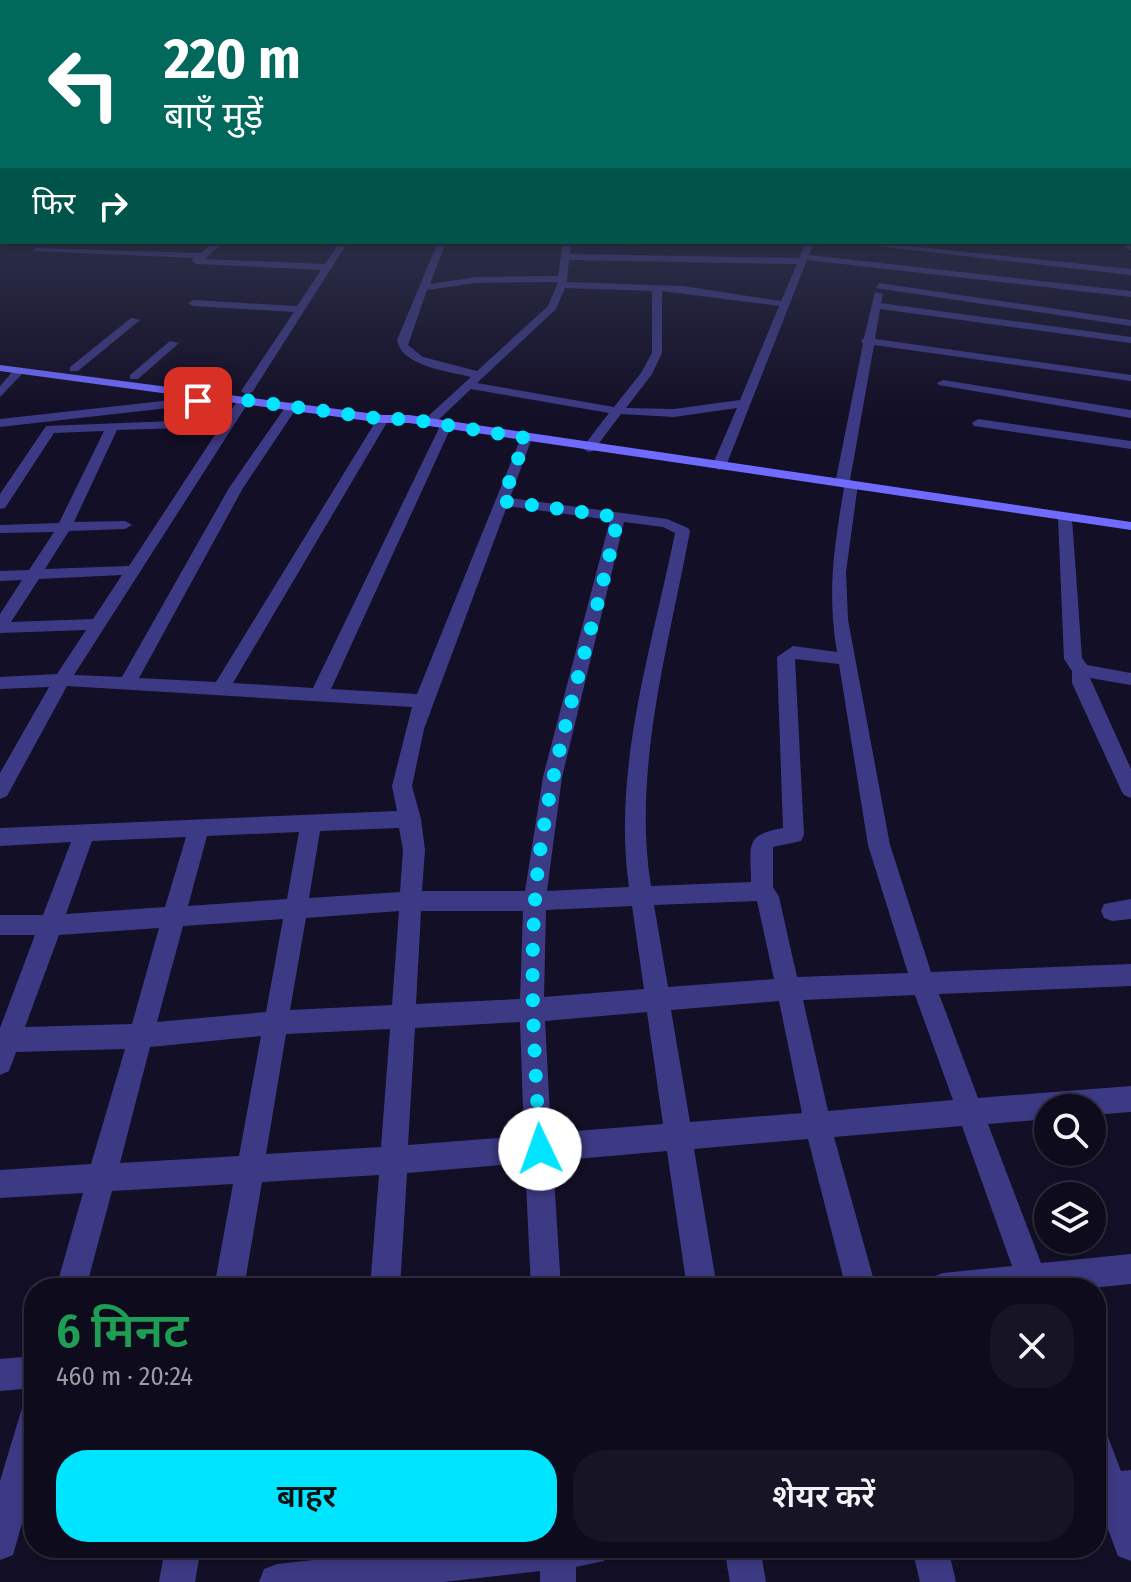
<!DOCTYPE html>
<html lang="hi">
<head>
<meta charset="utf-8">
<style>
  :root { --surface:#0e0b1c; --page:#171425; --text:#f1f3f6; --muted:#9b9ba3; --line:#2e2b3b; --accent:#00e5ff }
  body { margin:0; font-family:"Fira Sans Condensed","Noto Sans Devanagari",sans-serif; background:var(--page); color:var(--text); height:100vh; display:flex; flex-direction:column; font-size:30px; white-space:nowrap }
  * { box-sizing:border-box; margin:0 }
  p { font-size:26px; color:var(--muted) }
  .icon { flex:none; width:44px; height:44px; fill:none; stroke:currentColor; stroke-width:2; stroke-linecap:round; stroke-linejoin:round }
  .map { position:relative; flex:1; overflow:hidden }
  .sheet { position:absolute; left:24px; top:1278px; width:1082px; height:280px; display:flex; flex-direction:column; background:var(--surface); border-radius:32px; box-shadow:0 4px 12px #0003,0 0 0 2px var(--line) }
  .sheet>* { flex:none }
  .guide { position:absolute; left:0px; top:0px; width:1132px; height:244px; box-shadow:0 4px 12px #0003,0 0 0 2px var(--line); background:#00695c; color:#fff; overflow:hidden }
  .fabs { position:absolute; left:1034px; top:1094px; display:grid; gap:16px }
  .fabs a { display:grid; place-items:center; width:72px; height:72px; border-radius:50%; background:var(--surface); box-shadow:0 4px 12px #0003,0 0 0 2px var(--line); font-size:40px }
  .pin { position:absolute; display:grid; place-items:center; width:68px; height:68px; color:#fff; margin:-34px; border-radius:16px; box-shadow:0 4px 12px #0006 }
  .me { position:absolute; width:88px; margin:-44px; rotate:357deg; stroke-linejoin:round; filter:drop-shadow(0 0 6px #0008) }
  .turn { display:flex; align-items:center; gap:28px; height:168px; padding:0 32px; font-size:36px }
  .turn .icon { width:104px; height:104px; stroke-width:2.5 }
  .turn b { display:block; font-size:56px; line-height:68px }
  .then { display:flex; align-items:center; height:76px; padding:0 32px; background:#0003; gap:16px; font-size:30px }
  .round { display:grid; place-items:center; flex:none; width:84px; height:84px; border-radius:32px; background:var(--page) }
  .headline { display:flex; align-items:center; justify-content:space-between; height:136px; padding:0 32px }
  h1 { font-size:48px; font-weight:600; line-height:60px; color:#1e9e55 }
  .primary-button { display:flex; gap:16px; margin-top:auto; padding:16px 32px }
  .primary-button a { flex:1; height:92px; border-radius:32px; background:var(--accent); color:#111; font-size:32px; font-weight:600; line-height:92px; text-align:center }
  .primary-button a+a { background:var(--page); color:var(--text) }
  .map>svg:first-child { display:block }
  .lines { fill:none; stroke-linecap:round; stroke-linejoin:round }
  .street { fill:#3d3a85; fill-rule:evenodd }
  .secondary { fill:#6f6bff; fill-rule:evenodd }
  .route { stroke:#00e5ff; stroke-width:14; stroke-dasharray:0 25.2 }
</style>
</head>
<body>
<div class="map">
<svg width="1131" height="1582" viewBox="0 0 1131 1582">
  <rect width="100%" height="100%" fill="#130f26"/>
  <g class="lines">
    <g class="street">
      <rect x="1130" y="200" width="1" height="4"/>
      <rect x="0" y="208" width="2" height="4"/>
      <path d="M214 242H223L205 259 325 264 340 242H348L253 391 247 395 241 391 294 312 193 306 188 303 193 300 297 306 321 270 197 264 192 261 194 258 32 251 36 248 201 253Z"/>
      <path d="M438 242H446L430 284 476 277 558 276 563 242H571L570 254 799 258 806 242H814L809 255 1131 291V297L807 260 726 466 719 470 712 466 737 408 674 417 621 414 593 451 588 452 582 448 609 413 471 389 433 425H425V419L471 377C449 371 402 367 397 340ZM569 260 797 264 781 301 683 286 567 282ZM558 282 548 306 477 371 423 357 408 345 427 290 476 283ZM565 288 652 291V353L641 373 614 407 477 383 556 309ZM662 291 779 306 740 400 674 409 626 408 652 374 662 353Z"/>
      <path d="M841 242H870L1131 269V275Z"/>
      <path d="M1118 242H1128L1131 251Z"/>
      <path d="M879 283 1131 320V326L876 288Z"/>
      <path d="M875 292 883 294 881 303 1131 337V343L880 309 875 339 1131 375V381L874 345 850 480 858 484 846 572 848 620 890 845 931 972 1131 964V986L939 994 978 1098 1131 1086V1112L1092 1115V1108H1048V1119L988 1124 1041 1263 1131 1254V1284L1091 1288H928L932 1277 943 1273 1012 1266 962 1126 834 1137 876 1288H846L808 1139 694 1149 717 1288H687L667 1151 553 1161 561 1288H531L525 1163 407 1173 400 1288H370L379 1175 262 1182 244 1288H214L233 1184 112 1191 86 1288H56L83 1193 0 1198V1170L91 1164 125 1049 16 1052 9 1071 0 1075V1028L35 935H0V915H43L71 842 0 846V828L397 811 392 786 412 707 67 686 7 796 0 799V773L49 687 0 689V677L57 674 86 630 0 633V614L22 580 0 581V571L29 570 54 532 0 533V525L59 523 104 431 54 433 5 508 0 509V494L46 426 225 419 240 397 250 400 74 675 122 677 229 488 288 403 292 402 298 406 243 488 139 678 216 682 379 416 389 419 233 683 313 688 442 422 452 425 331 689 417 694 522 435 532 438 510 498 667 519 688 528 690 531C669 645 632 770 651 886L751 882C751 846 743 835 783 828L777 657 793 646 837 652C827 591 834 548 844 488L835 484 863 344 861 341 864 338ZM220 427 129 566 45 569 69 531 125 529 132 525 125 521 74 522 117 430ZM507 506 610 520 543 777 525 891H422L425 850 421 819 412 786 424 729ZM624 522 663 527 675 533C652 647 612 770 629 887L547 891 562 777ZM122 575 93 619 11 622 39 579ZM795 659 839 664 868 845 908 973 797 977 779 897 773 887V847L801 841 804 835ZM399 828 403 850 400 892 309 898 320 831ZM299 832 287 899 188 906 207 836ZM186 837 165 907 66 914 92 841ZM757 901 774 979 668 987 654 905ZM632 906 644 989 544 997 546 910ZM399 911 392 1005 290 1010 306 918ZM421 911H523L520 999 416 1004ZM283 919 266 1012 157 1022 183 926ZM159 928 132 1024 25 1027 59 935ZM915 995 953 1100 828 1111 803 1000ZM779 1001 802 1113 690 1122 671 1010ZM647 1012 663 1124 551 1133 545 1021ZM520 1022 524 1136 408 1145 415 1028ZM390 1029 381 1147 266 1154 286 1034ZM261 1036 239 1156 120 1163 150 1047Z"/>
      <path d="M131 318 140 320 78 371H70V367Z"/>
      <path d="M170 341 179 343 138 379H130V375Z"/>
      <path d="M15 369 25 371 0 397V386Z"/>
      <path d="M943 380 1131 410V418L939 385 937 383Z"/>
      <path d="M226 394 232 398 230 401 0 427V419Z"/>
      <path d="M978 419 1131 441V449L974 426 972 423Z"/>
      <path d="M1065 514 1072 518 1082 658 1087 665 1131 673V685L1090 678 1131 769V798L1124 795 1121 790 1072 683V671L1064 659 1058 518Z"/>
      <path d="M1131 899V919L1112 921 1104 918 1101 911 1104 904Z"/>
      <path d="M34 1356V1388L0 1391V1359Z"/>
      <path d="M34 1404V1481L13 1555 0 1560V1481L22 1408Z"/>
      <path d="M1096 1432 1108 1437 1121 1471 1131 1470V1561L1118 1556 1100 1508H1096Z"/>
      <path d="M165 1548H201L195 1582H159Z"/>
      <path d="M351 1548H387L386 1552 425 1548H609L604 1561 576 1567V1582H540V1571L443 1582H259L264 1569 277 1564 350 1556Z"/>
      <path d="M724 1548H760L766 1582H730Z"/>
      <path d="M912 1548H948L956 1582H920Z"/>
    </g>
    <path class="secondary" d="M0 365 383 415H409L1131 522V530L409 423H383L0 371Z"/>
  </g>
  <linearGradient id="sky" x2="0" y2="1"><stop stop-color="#0a0815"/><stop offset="0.46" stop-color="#333752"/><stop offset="1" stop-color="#333752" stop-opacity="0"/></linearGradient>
  <rect width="1131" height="413" fill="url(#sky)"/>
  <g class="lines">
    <path class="route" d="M198 401 244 400 383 419H409L526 438 502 501 618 517C596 624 559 729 542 838 526 940 534 1046 540 1149"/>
  </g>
</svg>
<div class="fabs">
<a><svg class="icon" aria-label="search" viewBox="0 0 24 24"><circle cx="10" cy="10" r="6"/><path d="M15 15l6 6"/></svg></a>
<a><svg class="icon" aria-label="layers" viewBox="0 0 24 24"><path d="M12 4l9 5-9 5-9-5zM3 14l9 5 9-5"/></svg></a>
</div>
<div class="pin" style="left:198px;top:401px;background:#d93025"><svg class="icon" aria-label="arrive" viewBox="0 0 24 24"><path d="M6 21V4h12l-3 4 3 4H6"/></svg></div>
<svg class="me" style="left:540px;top:1149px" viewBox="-20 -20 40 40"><circle r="19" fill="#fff"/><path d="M0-13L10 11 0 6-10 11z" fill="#00e5ff"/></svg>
<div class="guide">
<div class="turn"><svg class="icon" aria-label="left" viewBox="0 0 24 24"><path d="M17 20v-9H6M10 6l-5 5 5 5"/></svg><div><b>220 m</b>बाएँ मुड़ें</div></div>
<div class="then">फिर<svg class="icon" aria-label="right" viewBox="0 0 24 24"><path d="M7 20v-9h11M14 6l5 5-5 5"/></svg></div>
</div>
<section class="sheet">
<div class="headline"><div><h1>6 मिनट</h1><p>460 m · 20:24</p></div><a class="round"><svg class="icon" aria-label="close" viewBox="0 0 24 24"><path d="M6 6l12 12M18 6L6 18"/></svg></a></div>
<div class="primary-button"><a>बाहर</a><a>शेयर करें</a></div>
</section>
</div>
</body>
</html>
